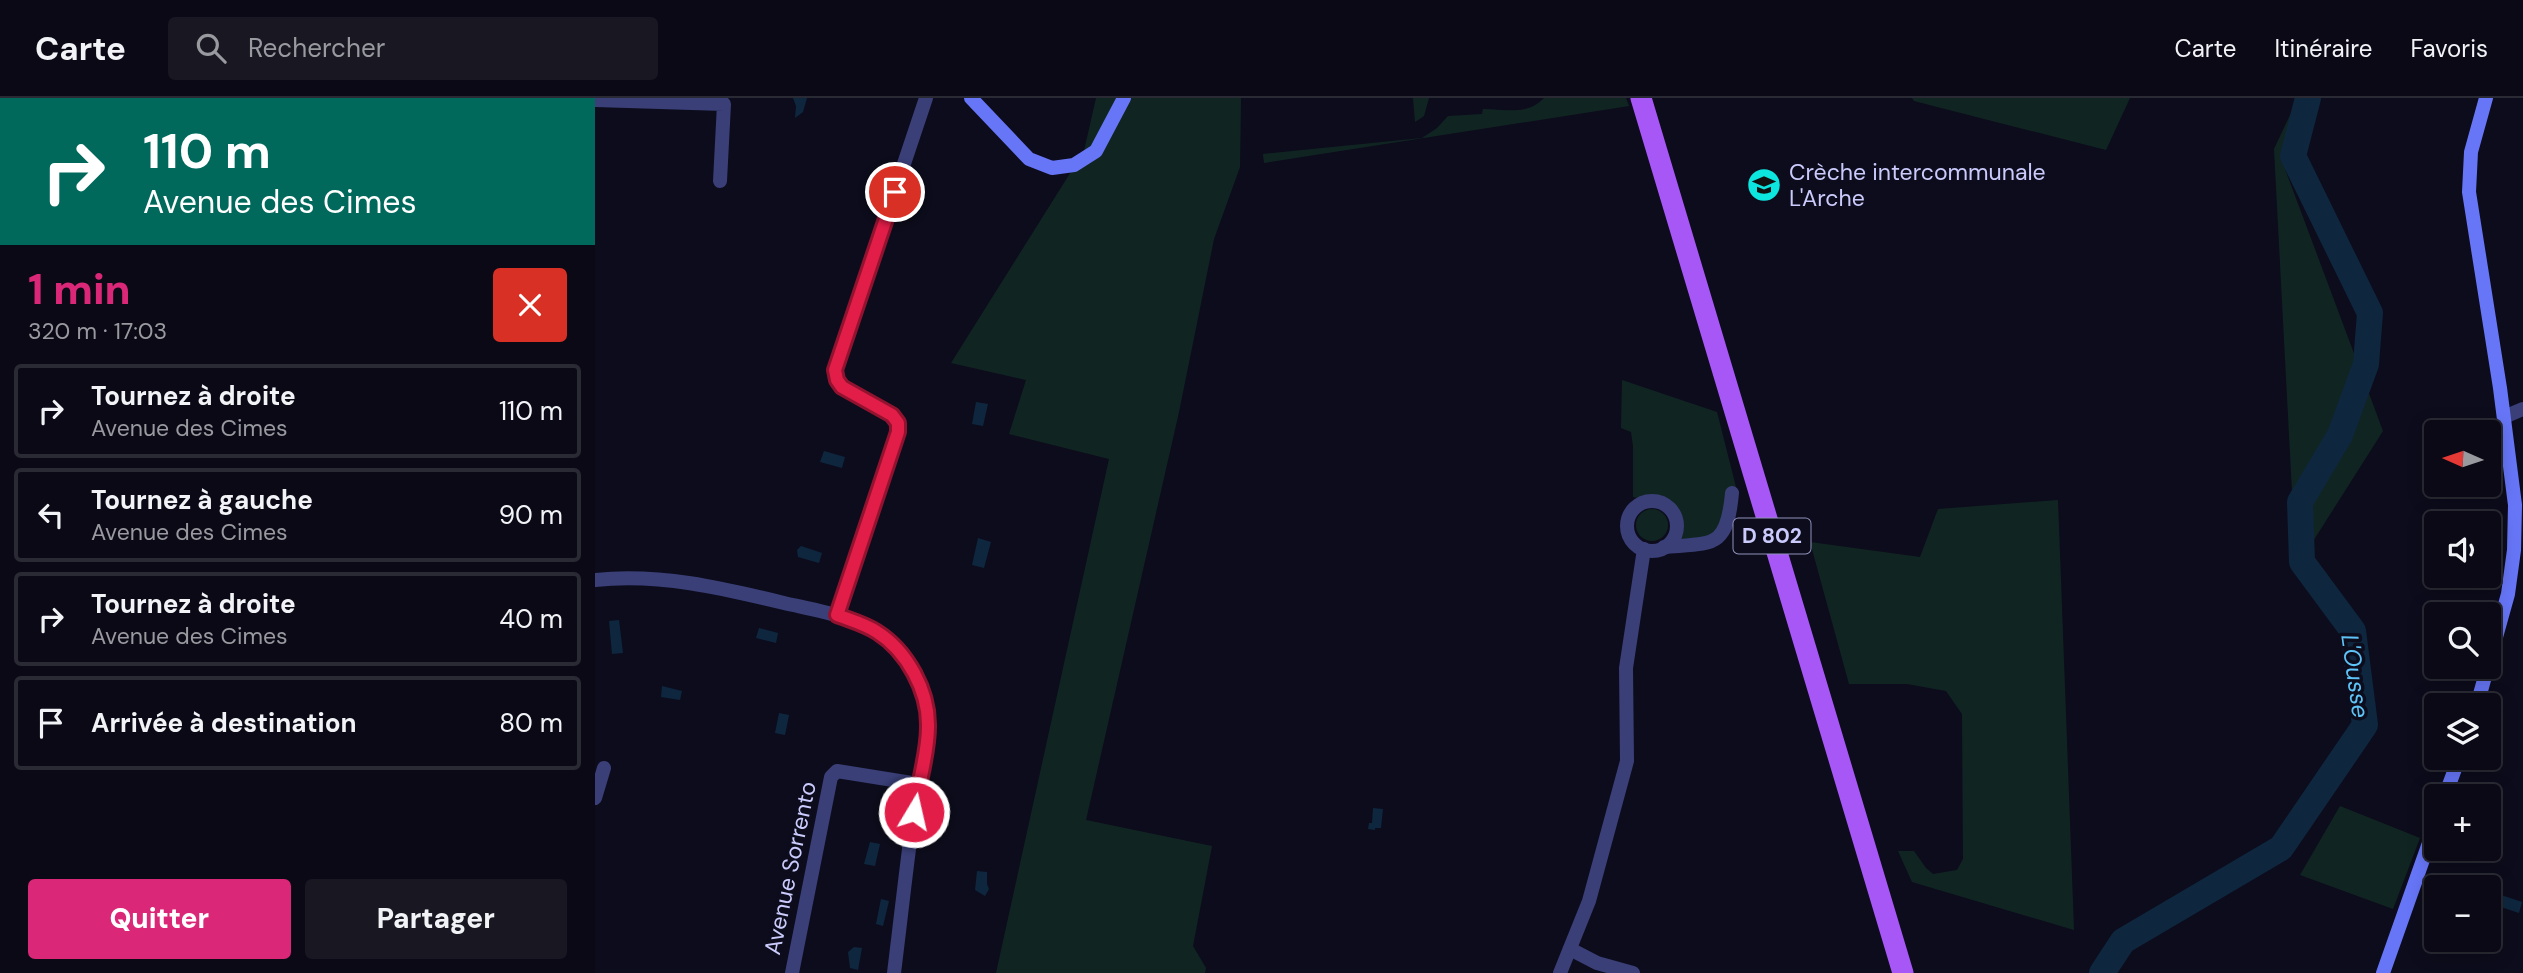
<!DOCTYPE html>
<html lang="fr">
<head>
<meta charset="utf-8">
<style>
  :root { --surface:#0a0915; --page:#181722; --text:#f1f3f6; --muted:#999aa0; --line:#2a2a34; --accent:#db2777 }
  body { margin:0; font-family:"DM Sans",sans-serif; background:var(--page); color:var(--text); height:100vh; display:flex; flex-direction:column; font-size:26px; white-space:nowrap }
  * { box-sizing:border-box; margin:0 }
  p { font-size:23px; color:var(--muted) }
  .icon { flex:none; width:38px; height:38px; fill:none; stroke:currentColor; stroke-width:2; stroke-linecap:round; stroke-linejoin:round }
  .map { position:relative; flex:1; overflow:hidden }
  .side { display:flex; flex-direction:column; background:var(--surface); width:595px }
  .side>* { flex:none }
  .hud { background:#00695c; color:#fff; overflow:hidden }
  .needle { width:46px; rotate:273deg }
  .fabs { position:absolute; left:1829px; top:322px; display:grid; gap:14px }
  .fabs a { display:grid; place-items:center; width:77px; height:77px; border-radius:7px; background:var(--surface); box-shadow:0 4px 18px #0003,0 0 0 2px var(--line); font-size:35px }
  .pin { position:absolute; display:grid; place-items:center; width:60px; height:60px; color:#fff; margin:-30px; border:4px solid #fff; border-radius:50%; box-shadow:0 2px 7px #0007 }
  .me { position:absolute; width:77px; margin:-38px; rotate:9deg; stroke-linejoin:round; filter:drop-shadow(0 0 5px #0008) }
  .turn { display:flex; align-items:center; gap:24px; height:147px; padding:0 28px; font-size:32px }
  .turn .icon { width:91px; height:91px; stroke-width:2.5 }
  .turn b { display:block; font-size:49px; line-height:60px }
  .round { display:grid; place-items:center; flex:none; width:74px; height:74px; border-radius:7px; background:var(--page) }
  .summary { display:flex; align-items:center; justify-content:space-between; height:119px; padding:0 28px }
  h1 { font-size:42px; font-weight:800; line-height:52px; color:var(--accent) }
  .button { display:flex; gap:14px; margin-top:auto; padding:14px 28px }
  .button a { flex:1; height:80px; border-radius:7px; background:var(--accent); color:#fff; font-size:28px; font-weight:800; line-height:80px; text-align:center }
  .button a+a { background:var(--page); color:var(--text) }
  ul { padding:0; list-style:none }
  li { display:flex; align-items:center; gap:21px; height:94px; margin:0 14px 10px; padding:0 14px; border:4px solid var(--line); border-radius:7px }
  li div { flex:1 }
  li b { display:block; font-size:26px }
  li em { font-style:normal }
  header { display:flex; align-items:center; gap:42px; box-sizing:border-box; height:98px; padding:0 35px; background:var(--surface); border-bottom:2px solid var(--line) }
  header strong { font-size:33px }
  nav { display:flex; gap:38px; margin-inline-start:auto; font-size:24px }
  .search { width:490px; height:63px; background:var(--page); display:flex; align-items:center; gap:18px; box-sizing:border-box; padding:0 24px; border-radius:7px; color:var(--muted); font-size:26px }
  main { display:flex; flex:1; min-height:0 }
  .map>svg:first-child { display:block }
  .green { fill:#102522 }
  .water { fill:#0e273e }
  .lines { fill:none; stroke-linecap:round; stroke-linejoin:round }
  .river { stroke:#0e273e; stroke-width:26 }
  .street { stroke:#3a3f78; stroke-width:14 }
  .secondary { stroke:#6776f7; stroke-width:14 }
  .primary { stroke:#a657f6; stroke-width:21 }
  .route-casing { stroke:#92132f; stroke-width:18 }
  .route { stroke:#e11d48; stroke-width:12 }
  .labels { text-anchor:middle; stroke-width:7; stroke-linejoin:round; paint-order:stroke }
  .shield { fill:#0d0c1c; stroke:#9192b9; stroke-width:2 }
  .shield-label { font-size:21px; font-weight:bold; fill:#cacbfc }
  .poi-label { font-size:23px; fill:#cacbfc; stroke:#0d0c1c; text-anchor:start }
  .street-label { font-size:23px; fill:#cacbfc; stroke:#0d0c1c }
  .water-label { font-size:24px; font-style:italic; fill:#5ec3f6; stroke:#0d0c1c }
</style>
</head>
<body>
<header>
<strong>Carte</strong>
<div class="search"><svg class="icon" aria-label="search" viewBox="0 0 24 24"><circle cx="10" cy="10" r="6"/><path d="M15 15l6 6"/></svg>Rechercher</div>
<nav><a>Carte</a><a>Itinéraire</a><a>Favoris</a></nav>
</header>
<main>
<section class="side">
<div class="hud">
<div class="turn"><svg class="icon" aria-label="right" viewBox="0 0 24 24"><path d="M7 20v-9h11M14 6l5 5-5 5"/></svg><div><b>110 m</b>Avenue des Cimes</div></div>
</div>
<div class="summary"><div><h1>1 min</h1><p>320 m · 17:03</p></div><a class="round" style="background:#d93025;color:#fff"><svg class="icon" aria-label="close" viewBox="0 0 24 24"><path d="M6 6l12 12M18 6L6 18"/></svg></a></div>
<ul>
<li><svg class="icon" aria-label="right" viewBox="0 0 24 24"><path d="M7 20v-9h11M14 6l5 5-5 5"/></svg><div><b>Tournez à droite</b><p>Avenue des Cimes</p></div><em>110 m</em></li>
<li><svg class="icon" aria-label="left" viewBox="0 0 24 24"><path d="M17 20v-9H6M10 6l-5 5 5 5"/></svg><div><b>Tournez à gauche</b><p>Avenue des Cimes</p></div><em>90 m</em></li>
<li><svg class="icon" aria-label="right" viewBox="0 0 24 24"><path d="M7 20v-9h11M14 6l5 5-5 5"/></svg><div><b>Tournez à droite</b><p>Avenue des Cimes</p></div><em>40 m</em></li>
<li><svg class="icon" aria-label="arrive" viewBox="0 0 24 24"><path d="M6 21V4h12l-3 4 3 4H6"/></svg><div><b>Arrivée à destination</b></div><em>80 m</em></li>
</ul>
<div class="button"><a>Quitter</a><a>Partager</a></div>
</section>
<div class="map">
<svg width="1928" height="875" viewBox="0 0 1928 875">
  <rect width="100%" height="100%" fill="#0d0c1c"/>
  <g class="green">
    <path d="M501 0H646L645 69 619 141 584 314 491 722 617 748 598 848 611 870 610 875H401L514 361 414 336 431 282 356 265 489 53Z"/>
    <path d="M818 0H834L829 18 820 24Z"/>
    <path d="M949 0H1031L1034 8 669 65 668 56 827 40 842 30 853 18 887 16 888 11C910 11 932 18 949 0Z"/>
    <path d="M1317 0H1535L1511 52 1319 3Z"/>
    <path d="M1703 0H1725L1690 71 1788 333 1701 470 1679 51Z"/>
    <path d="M1027 282 1122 314 1142 393 1128 422 1113 443 1083 444C1090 424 1085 404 1064 397L1047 401 1038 399V348L1036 334 1026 330Z"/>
    <path d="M1463 402 1479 832 1317 784 1303 753H1319L1331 770 1338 776 1362 772 1368 761 1367 616 1351 593 1312 586H1254L1215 444 1325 459 1343 411Z"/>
    <circle cx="1057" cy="427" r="16"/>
    <path d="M1745 708 1825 740 1798 811 1705 777Z"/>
  </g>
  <g class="water">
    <path d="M198 0H212L208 14 200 20 201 8Z"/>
    <path d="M381 304 393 306 388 328 377 326Z"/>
    <path d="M229 353 250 359 247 370 225 364Z"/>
    <path d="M383 440 396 444 389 470 377 467Z"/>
    <path d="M206 448 227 455 224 465 203 459 202 452Z"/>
    <path d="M24 522 28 555 17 556 14 523Z"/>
    <path d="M164 530 183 535 181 545 161 540Z"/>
    <path d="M67 588 87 593 85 602 66 599Z"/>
    <path d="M184 615 194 617 190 637 180 635Z"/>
    <path d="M778 710 788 711 786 730H780V732L773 731 774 725H777Z"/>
    <path d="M275 744 285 746 280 768 269 766Z"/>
    <path d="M382 773 392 774V786L394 791 390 798 380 792Z"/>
    <path d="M1903 796 1927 804 1924 815 1900 807Z"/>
    <path d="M286 801 294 803 288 828 281 826Z"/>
    <path d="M259 849 267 850 263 872 255 870 253 854Z"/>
  </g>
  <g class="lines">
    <path class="river" d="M1507 875 1528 843 1686 750 1770 627 1758 533 1707 464 1705 404 1745 337 1771 266 1775 215 1698 58 1713 0"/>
    <g class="street">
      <path d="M0 2 129 6 125 83"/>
      <path d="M1909 319 1928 311"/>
      <circle cx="1057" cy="428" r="25"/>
      <path d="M1069 449C1118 445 1132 451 1137 395"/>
      <path d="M0 482C64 475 127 490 189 505 224 513 265 519 294 542 313 557 328 587 332 611 337 642 325 675 320 706 312 762 306 819 299 875"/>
      <path d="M242 517 303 334C303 313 265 299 247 289L241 282 240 272 331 0"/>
      <path d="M0 700 9 670"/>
      <path d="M975 851 1002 865 1038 875"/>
      <path d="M197 875 236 679 242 673 323 686"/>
      <path d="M965 875 994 803 1032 663 1031 570 1049 451"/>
    </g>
    <g class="secondary">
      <path d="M376 0 434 61 457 70 479 67 501 53 529 0"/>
      <path d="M1882 607 1913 496 1919 452 1920 407 1905 290 1874 94 1876 54 1891 0"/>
      <path d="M1850 698 1864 660"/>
      <path d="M1788 875 1841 725"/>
    </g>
    <path class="primary" d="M1046 0 1308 875"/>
  </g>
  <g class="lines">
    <g class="route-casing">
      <path id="route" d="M300 94 240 272 242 282 247 289 297 317 303 325V334L242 517C255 522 270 526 282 534 312 553 334 593 333 629 333 657 323 686 319 714"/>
    </g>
    <use href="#route" class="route"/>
  </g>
  <defs>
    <g id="school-disc" transform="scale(1.75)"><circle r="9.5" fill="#0de5df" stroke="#0d0c1c"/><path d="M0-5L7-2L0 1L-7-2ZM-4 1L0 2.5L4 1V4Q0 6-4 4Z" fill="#111"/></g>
  </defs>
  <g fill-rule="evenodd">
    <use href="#school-disc" x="1169" y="87"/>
  </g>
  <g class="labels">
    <rect class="shield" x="1138.5" y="420.5" width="77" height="35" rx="5"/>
    <g class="shield-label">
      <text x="1177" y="445">D 802</text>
    </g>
    <g class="poi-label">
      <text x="1194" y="82">Crèche intercommunale<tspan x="1194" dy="26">L'Arche</tspan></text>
    </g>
    <g class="street-label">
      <text transform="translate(195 770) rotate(-78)" y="8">Avenue Sorrento</text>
    </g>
    <g class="water-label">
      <text transform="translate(1760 578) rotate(82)" y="8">L'Ousse</text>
    </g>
  </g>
</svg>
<div class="fabs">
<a><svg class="needle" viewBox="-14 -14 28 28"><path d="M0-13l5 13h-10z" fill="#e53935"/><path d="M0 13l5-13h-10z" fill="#999aa0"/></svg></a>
<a><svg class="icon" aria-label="sound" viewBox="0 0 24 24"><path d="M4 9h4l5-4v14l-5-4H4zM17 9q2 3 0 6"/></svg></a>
<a><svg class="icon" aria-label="search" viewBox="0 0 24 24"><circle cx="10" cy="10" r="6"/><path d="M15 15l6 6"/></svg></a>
<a><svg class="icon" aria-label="layers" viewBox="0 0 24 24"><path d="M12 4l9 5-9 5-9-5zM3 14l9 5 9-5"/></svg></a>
<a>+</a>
<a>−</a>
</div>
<div class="pin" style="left:300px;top:94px;background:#d93025"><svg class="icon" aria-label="arrive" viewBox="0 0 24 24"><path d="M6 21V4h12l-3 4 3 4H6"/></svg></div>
<svg class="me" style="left:319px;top:714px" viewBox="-20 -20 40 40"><circle r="17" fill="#e11d48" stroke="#fff" stroke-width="3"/><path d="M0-11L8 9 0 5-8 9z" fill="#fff"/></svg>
</div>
</main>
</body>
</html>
